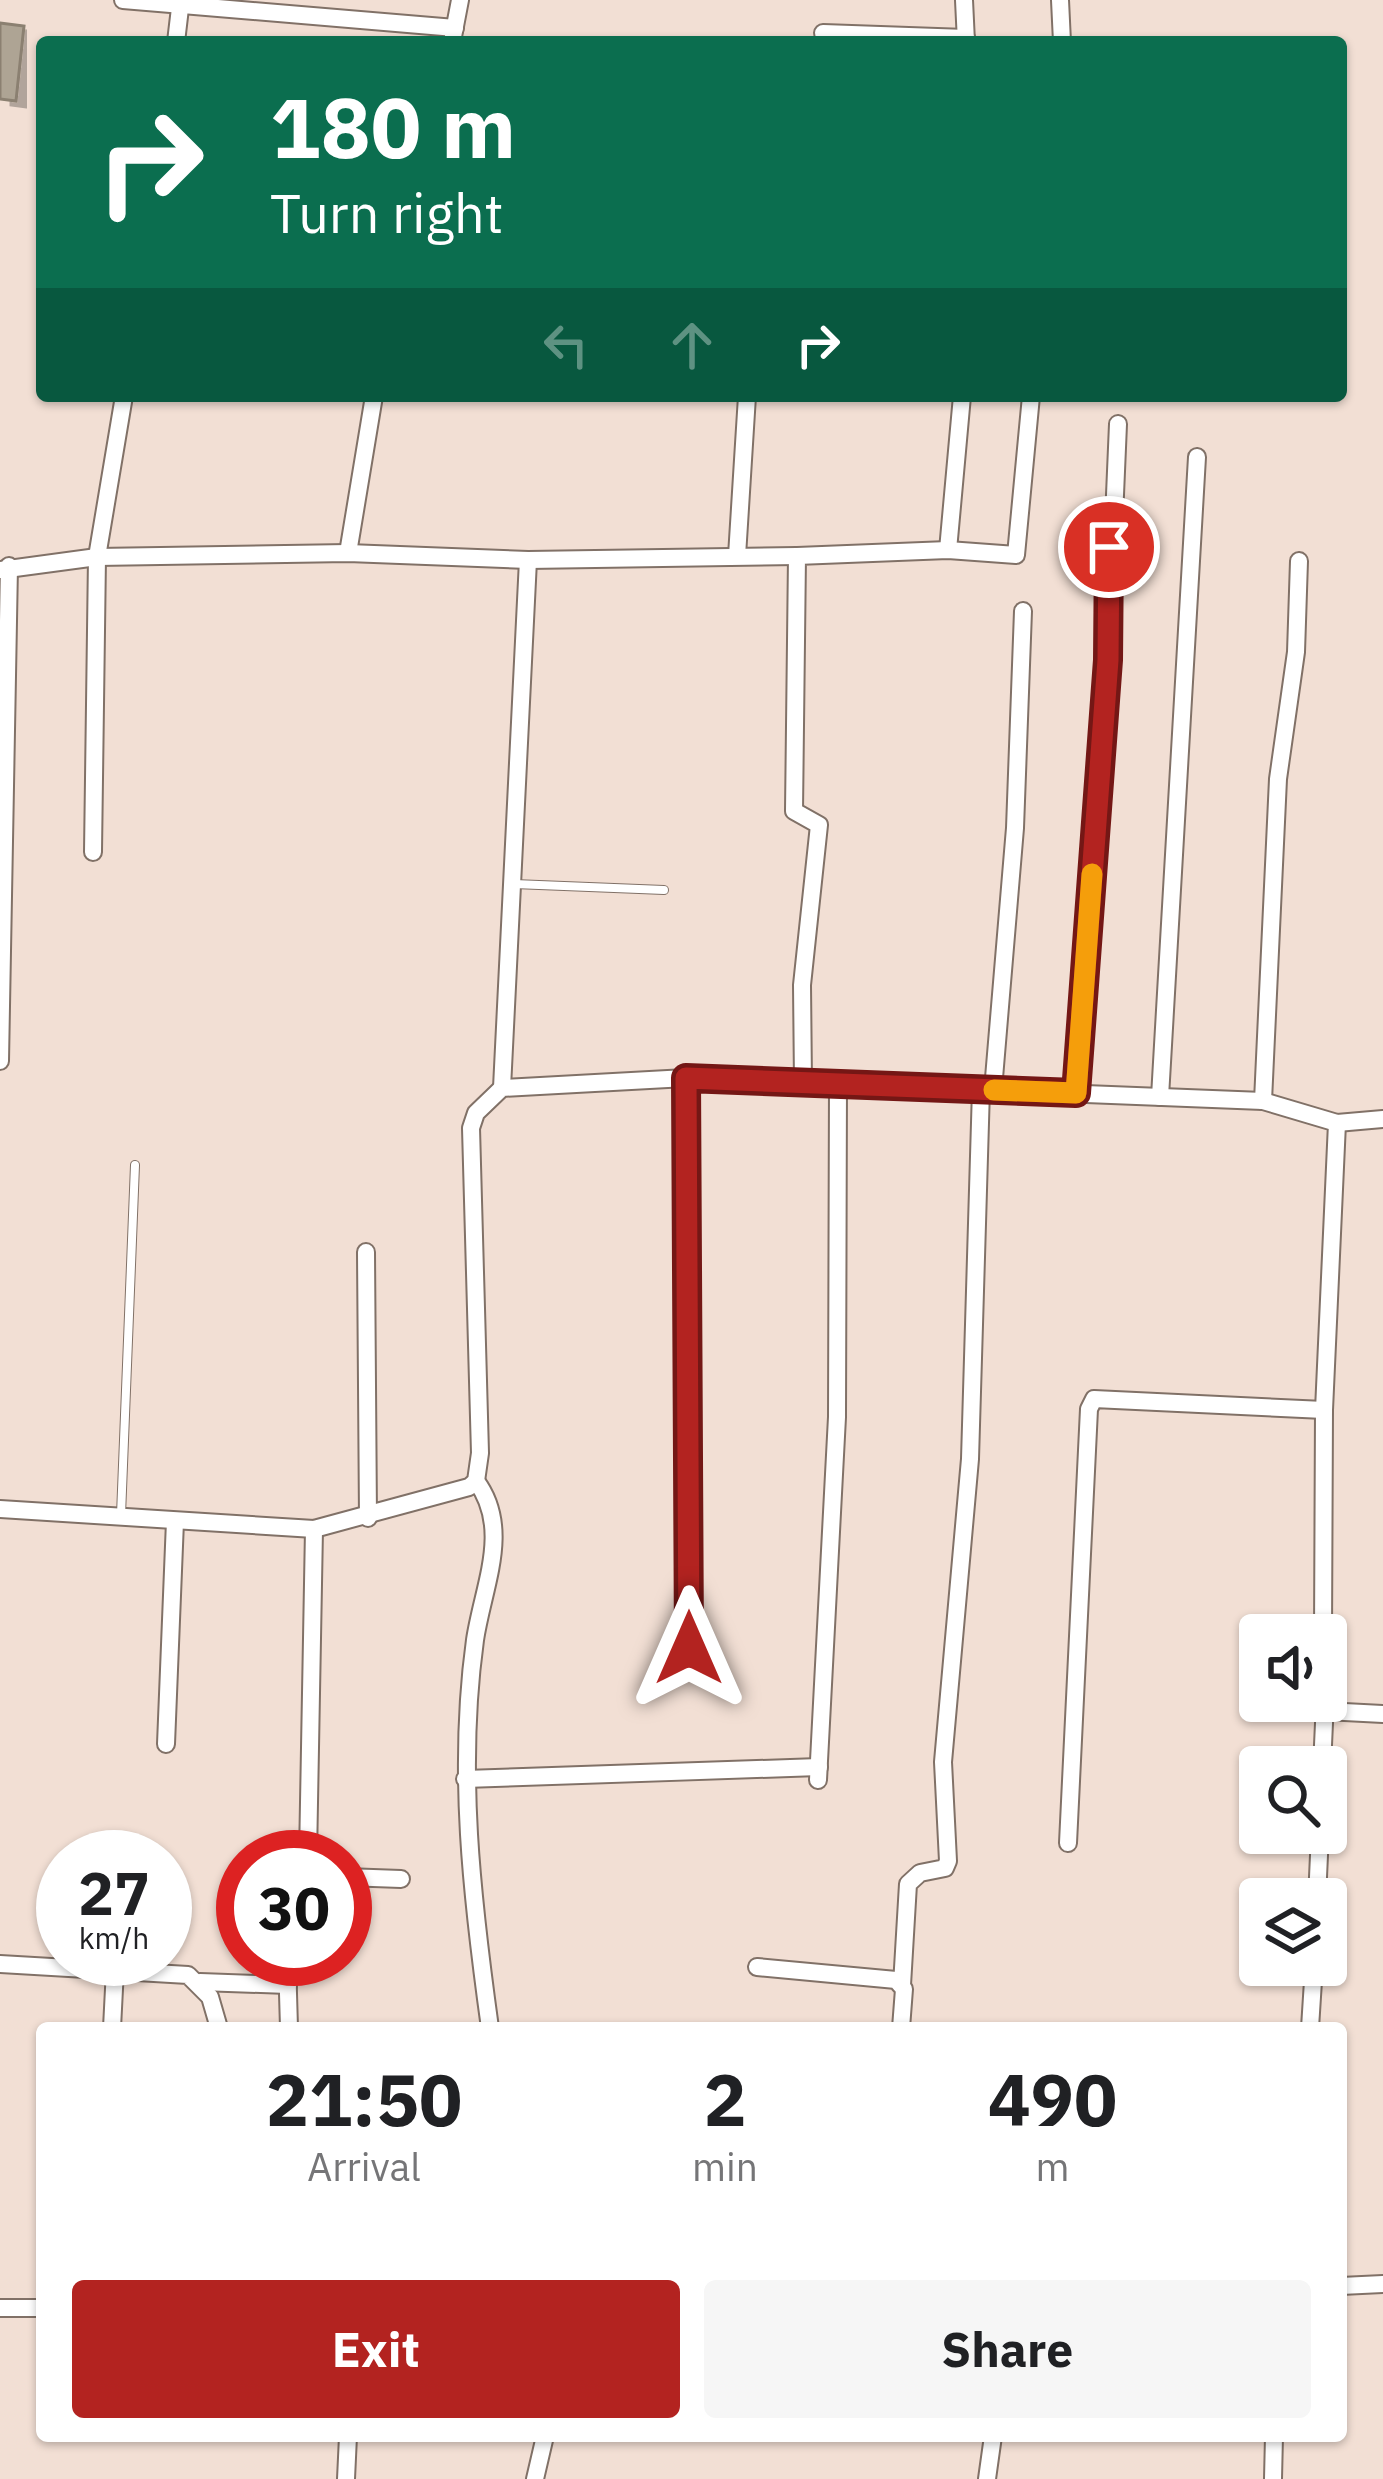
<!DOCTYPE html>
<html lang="en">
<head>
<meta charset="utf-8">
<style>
  :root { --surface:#fff; --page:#f6f6f6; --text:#202124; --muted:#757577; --accent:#b32320 }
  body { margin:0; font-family:"IBM Plex Sans",sans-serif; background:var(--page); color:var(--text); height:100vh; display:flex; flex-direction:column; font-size:45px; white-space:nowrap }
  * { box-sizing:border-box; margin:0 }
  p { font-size:39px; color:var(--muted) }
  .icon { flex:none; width:66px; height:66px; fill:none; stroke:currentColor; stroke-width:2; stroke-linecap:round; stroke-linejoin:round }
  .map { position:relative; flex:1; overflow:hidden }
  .details { position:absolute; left:36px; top:2022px; width:1311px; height:420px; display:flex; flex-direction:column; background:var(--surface); border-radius:12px; box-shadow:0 3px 9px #0004 }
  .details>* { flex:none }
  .top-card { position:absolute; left:36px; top:36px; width:1311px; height:366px; border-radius:12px; box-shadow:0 3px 9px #0004; background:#0b6e4f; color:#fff; overflow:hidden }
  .tools { position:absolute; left:1239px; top:1614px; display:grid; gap:24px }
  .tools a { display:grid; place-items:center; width:108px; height:108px; border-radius:12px; background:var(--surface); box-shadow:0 3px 9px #0004; font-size:60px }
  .speed { position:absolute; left:36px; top:1830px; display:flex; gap:24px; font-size:60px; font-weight:700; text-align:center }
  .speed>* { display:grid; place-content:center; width:156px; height:156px; border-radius:50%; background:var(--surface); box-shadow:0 3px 9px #0004; line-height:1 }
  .speed small { font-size:30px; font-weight:400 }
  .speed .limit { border:18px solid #d22; background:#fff; color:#111 }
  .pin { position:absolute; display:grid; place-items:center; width:102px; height:102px; color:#fff; margin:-51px; border:6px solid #fff; border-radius:50%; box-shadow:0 3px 12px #0007 }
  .me { position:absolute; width:132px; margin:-66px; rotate:0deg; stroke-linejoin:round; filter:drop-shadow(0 0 9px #0008) }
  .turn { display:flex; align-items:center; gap:42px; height:252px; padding:0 36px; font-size:54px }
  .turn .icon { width:156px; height:156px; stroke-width:2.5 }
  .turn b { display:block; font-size:84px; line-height:102px }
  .lanes { display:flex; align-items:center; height:114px; padding:0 36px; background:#0003; justify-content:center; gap:60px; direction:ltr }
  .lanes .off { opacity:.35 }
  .eta { display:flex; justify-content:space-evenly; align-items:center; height:204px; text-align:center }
  .eta b { font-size:72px; font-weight:700; line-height:84px }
  .cta { display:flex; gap:24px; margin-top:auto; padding:24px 36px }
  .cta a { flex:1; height:138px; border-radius:12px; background:var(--accent); color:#fff; font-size:48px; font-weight:700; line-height:138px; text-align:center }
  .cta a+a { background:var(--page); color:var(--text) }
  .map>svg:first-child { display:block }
  .building { fill:#aea494; stroke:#8b8071; stroke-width:3; filter:url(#shadow) }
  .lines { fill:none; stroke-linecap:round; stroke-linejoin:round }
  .service-casing { stroke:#817167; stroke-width:10 }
  .minor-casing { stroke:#817167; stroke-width:20 }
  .service { stroke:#fff; stroke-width:8 }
  .minor { stroke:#fff; stroke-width:16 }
  .route-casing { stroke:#741715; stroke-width:30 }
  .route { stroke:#b32320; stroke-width:21 }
  .slow { stroke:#f59e0b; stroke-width:21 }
</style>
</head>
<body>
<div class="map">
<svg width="1383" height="2479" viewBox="0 0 1383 2479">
  <defs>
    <filter id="shadow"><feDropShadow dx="11" dy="6" stdDeviation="0" flood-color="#0004"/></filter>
  </defs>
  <rect width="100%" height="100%" fill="#f2dfd4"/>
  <path class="building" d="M0 23 24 26 16 101 0 99Z"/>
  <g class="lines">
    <g class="service-casing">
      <g id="service">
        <path d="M514 884 664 890"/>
        <path d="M121 1515 135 1165"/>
      </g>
    </g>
    <g class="minor-casing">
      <g id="minor">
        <path d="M123 0 455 28"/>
        <path d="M964 0 966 42"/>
        <path d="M1060 0 1062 42"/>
        <path d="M823 33 966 38"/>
        <path d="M176 42 180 8"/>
        <path d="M452 42 460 0"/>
        <path d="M948 550 962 396"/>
        <path d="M348 553 374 396"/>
        <path d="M737 556 747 396"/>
        <path d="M0 570 97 557 348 553 528 560 797 556"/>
        <path d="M93 852 97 557 124 396"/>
        <path d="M0 1061 9 566"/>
        <path d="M686 1078 689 1648"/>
        <path d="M803 1082 802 985 819 825 794 811 797 556 948 550 1016 555 1031 396"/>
        <path d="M502 1088 528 560"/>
        <path d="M993 1090 1015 828 1023 611"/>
        <path d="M1076 1093 1108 660 1118 424"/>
        <path d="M1160 1097 1197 457"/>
        <path d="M1263 1101 1278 779 1296 652 1299 561"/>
        <path d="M1337 1123 1383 1119"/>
        <path d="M366 1252 368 1518"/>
        <path d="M476 1481C512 1529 483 1586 475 1640 457 1770 472 1899 490 2028"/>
        <path d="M0 1509 314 1529 469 1487 476 1481 480 1453 471 1128 476 1113 502 1088 686 1078 1263 1101 1337 1123 1324 1410 1323 1635"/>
        <path d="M1325 1711 1383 1714"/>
        <path d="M166 1744 175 1521"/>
        <path d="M1322 1767 1325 1701"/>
        <path d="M465 1779 819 1767"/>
        <path d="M818 1780 837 1417 838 1083"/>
        <path d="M1068 1843 1089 1409 1094 1399 1324 1410"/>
        <path d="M308 1857 314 1529"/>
        <path d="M345 1877 401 1879"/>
        <path d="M1317 1899 1320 1833"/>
        <path d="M287 1959 289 2028"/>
        <path d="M0 1964 188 1975 210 1997 219 2028"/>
        <path d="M757 1967 896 1980 904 1989 901 2028"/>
        <path d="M200 1982 288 1985"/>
        <path d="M902 1985 908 1884 920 1873 945 1868 948 1861 943 1762 970 1459 981 1089"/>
        <path d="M112 2028 115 1969"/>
        <path d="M1310 2028 1314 1965"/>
        <path d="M1341 2286 1383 2284"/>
        <path d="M0 2308H42"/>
        <path d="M346 2479 348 2436"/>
        <path d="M535 2479 545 2436"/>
        <path d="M987 2479 993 2436"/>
        <path d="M1273 2479 1274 2436"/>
      </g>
    </g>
    <use href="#service" class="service"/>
    <use href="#minor" class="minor"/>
  </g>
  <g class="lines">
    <g class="route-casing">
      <path id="route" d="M689 1648 686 1078 1076 1093 1108 660 1109 547"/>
    </g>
    <use href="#route" class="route"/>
    <path class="slow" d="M994 1090 1076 1093 1092 874"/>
  </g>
</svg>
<div class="tools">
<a><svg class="icon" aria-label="sound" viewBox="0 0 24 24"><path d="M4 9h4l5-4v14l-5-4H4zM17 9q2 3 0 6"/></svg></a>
<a><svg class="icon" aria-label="search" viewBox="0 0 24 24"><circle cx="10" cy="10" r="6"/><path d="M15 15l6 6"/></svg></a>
<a><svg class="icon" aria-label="layers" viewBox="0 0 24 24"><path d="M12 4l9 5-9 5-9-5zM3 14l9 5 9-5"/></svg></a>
</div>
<div class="speed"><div>27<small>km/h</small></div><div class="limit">30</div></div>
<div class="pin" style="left:1109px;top:547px;background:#d93025"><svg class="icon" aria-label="arrive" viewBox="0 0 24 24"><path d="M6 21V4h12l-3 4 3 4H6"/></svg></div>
<svg class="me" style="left:689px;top:1648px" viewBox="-20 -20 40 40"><path d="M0-17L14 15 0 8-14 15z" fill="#b32320" stroke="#fff" stroke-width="4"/></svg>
<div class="top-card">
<div class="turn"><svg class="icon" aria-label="right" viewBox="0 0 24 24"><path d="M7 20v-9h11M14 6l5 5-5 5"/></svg><div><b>180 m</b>Turn right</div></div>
<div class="lanes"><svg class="icon off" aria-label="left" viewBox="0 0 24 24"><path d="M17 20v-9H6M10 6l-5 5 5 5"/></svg><svg class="icon off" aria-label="ahead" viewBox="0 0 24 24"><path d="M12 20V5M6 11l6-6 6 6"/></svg><svg class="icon" aria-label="right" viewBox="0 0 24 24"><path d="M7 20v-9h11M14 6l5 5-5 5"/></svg></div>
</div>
<section class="details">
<div class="eta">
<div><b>21:50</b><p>Arrival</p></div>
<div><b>2</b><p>min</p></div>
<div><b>490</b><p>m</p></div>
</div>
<div class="cta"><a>Exit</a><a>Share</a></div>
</section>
</div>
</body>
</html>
